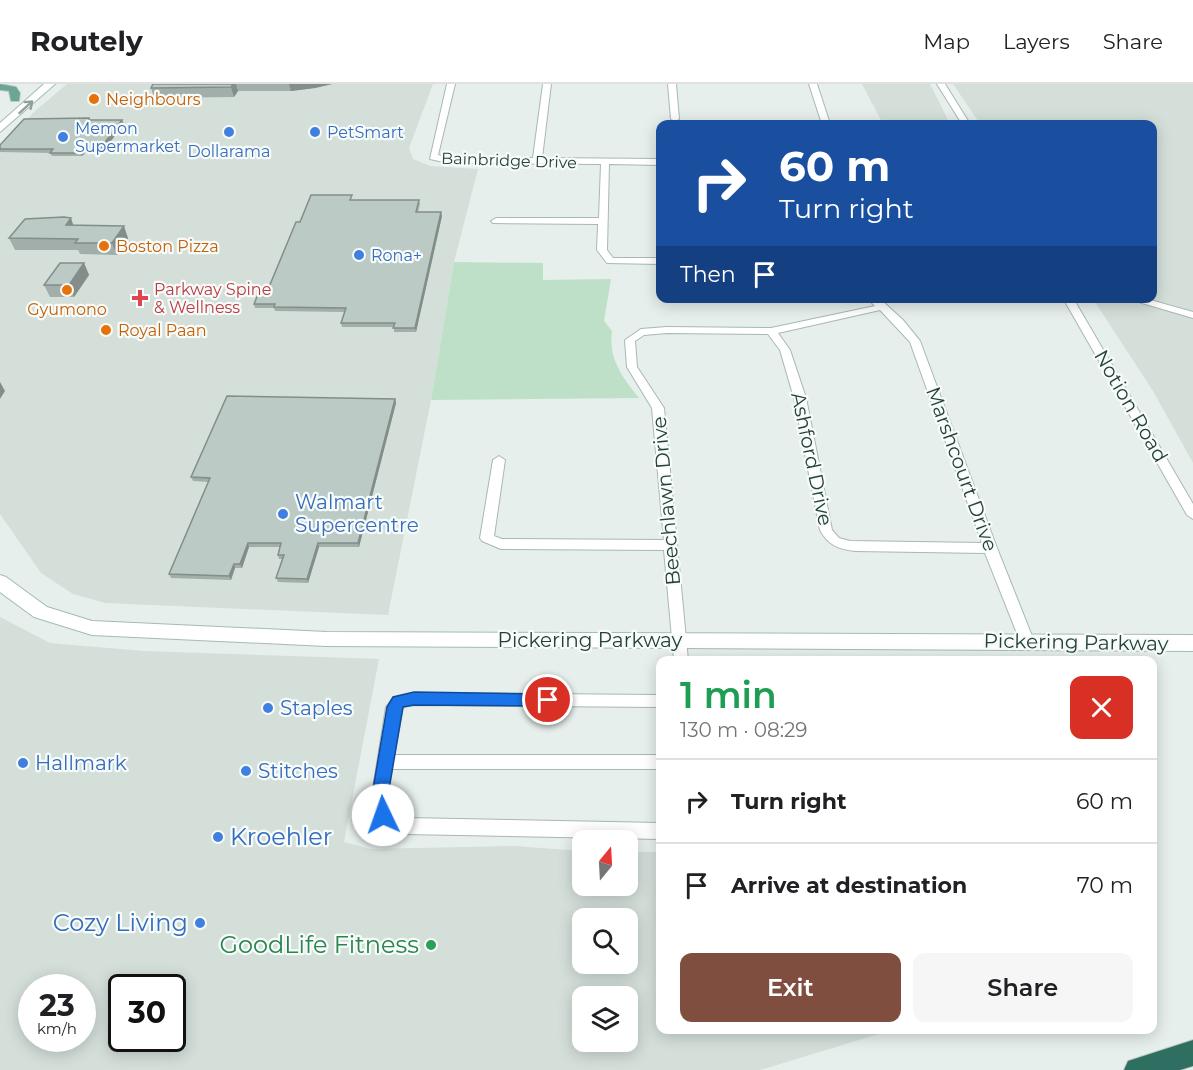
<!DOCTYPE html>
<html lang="en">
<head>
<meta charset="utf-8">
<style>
  :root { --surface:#fff; --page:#f6f6f6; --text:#202124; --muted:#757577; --line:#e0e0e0; --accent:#7f4e3f }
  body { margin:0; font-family:Montserrat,sans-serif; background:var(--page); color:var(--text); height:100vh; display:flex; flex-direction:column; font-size:22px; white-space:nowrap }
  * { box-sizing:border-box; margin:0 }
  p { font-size:20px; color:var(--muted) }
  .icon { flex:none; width:33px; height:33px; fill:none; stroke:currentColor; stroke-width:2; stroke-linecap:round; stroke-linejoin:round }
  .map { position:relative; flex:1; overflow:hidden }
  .details { position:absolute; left:656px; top:572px; width:501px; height:378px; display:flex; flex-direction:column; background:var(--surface); border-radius:12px; box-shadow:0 3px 15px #0003 }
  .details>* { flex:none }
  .hud { position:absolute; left:656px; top:36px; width:501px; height:183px; border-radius:12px; box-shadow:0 3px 15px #0003; background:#1a4fa0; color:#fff; overflow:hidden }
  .needle { width:39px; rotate:18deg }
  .controls { position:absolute; left:572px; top:746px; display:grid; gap:12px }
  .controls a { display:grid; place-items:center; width:66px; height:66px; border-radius:12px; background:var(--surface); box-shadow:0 3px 15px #0003; font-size:30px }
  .speed { position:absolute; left:18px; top:890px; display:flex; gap:12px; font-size:30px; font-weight:700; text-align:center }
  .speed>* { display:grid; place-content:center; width:78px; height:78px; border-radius:50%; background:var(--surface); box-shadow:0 3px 15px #0003; line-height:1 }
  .speed small { font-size:15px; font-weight:400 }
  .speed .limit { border:3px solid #111; border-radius:9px; background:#fff; color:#111 }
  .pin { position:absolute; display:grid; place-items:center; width:51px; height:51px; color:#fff; margin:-26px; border:3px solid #fff; border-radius:50%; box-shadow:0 2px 6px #0007 }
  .me { position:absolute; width:66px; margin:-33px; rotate:357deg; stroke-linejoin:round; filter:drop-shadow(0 0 4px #0008) }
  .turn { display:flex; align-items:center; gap:21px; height:126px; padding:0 24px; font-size:27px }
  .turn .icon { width:78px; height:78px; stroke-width:2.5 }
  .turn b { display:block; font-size:42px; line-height:51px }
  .then { display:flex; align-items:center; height:57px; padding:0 24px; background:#0003; gap:12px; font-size:22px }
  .round { display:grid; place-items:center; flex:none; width:63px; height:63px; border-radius:12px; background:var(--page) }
  .overview { display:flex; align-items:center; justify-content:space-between; height:102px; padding:0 24px }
  h1 { font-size:36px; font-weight:600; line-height:45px; color:#1e9e55 }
  .cta { display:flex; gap:12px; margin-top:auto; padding:12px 24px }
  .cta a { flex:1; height:69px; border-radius:12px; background:var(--accent); color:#fff; font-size:24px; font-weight:600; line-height:69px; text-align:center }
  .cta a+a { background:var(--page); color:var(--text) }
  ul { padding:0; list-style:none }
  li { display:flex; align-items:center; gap:18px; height:84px; padding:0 24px; border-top:2px solid var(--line) }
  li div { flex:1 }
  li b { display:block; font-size:22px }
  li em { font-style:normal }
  header { display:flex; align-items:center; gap:36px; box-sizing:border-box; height:84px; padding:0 30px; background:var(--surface); border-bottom:2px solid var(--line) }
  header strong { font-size:28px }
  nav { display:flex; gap:33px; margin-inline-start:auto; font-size:21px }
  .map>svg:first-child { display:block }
  .built { fill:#d4dfda; fill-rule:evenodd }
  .green { fill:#bfe0c8 }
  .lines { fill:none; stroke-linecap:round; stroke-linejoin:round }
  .street-casing { stroke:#a8b8b2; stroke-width:2 }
  .secondary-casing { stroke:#a4bbb3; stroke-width:2 }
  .primary-casing { stroke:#c2cac8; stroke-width:2 }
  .highway-casing { stroke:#c2cac8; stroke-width:2 }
  .street { fill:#fff; fill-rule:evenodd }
  .secondary { fill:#fff; fill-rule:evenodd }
  .primary { fill:#6aa596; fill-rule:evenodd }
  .highway { fill:#2f6f62; fill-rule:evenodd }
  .wall { fill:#a1aea9 }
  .shaded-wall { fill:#838d89 }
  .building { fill:#bbcac4; stroke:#838d89; stroke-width:1.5 }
  .oneway { stroke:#92a09c }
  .route { fill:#1a73e8; stroke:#114b97; stroke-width:1.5 }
  .food-dot { fill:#e8710a; stroke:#f7fbf9; stroke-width:2 }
  .shop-dot { fill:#3f7fe0; stroke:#f7fbf9; stroke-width:2 }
  .health-dot { fill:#e0444e; stroke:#f7fbf9; stroke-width:2 }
  .leisure-dot { fill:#2e9e5b; stroke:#f7fbf9; stroke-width:2 }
  .labels { text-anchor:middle; stroke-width:4.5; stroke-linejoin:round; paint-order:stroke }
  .far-food-label { font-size:16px; fill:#c56008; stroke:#f7fbf9; text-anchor:start }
  .far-shop-label { font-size:16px; fill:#366cbe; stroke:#f7fbf9; text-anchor:start }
  .far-street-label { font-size:16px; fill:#24423a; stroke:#f7fbf9 }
  .far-health-label { font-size:16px; fill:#be3a42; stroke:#f7fbf9; text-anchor:start }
  .street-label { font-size:20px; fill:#24423a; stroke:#f7fbf9 }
  .shop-label { font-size:20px; fill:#366cbe; stroke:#f7fbf9; text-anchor:start }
  .near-shop-label { font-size:24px; fill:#366cbe; stroke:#f7fbf9; text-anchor:start }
  .near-leisure-label { font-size:24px; fill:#27864d; stroke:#f7fbf9; text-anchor:end }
</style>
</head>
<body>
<header>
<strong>Routely</strong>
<nav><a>Map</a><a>Layers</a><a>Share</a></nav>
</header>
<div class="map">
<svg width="1193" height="986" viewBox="0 0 1193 986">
  <rect width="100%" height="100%" fill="#e6efeb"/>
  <g class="built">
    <path d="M67 0H433L409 64 413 75 430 82 478 85 454 178 431 316 388 531 105 519 73 510 41 489 0 430V64L35 27Z"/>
    <path d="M862 0H930L950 40H883Z"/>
    <path d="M953 0H1193V379L1153 307 1093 215 1152 214V40H980Z"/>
    <path d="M0 533 50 559 144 567 379 575 344 758 370 765 514 762 582 767V801H627V768H660V945H895L760 986H0ZM582 834H627V879H582ZM32 903H82V954H32ZM122 903H172V954H122ZM582 912H627V957H582Z"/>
  </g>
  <path class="green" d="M454 178 543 179V196L611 195 604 237 612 247C608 275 623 294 639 314L431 316Z"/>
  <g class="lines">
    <g class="street-casing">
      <g id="street">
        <path d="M447 0H455L438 71 448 73 533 74 543 0H551L542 74 660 75V81L609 80 607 166 613 174H660V180L607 179 597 166 598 140 493 139 491 137 496 134H599L601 80 448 79 430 75Z"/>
        <path d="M668 0H676L679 35 675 37 671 35Z"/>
        <path d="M809 0H817L830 40H822Z"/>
        <path d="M937 0H945L970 40H962Z"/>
        <path d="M867 214H879L903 236 920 257 997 464 1034 557 1032 561H1022L1020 557 985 469 855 467C838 465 828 461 820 446L794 314 780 266 768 250 667 249 644 251 635 257 637 283 664 324 688 576H674L664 466 501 465 482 457 480 454 493 376 499 372 505 376 494 452 502 455 664 456 652 324 627 283 625 256 641 245 667 243 771 244 875 222ZM880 226 910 258 982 459 850 457 839 454 832 446 806 314 790 266 778 249Z"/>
        <path d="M1063 214H1073L1193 420V435L1187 431Z"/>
        <path d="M1125 214H1143L1193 228V234Z"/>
        <path d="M414 609 660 611V623L414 621 403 623 394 671H660V685H392C389 705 381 728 406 734L660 739V755L406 750 382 739 371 717 386 623 393 614Z"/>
      </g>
    </g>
    <g class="secondary-casing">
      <g id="secondary">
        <path d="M44 0H55L0 48V39Z"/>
        <path d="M0 491 6 493 47 523 92 537 326 548 1193 551V567L326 562 92 551 34 533 0 508Z"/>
      </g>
    </g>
    <g class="primary-casing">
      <path id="primary" d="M0 0 16 3 20 9 19 17H11L9 7 0 6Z"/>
    </g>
    <g class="highway-casing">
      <path id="highway" d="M1193 956V982L1180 986H1124L1128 977Z"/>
    </g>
    <use href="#street" class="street"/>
    <use href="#secondary" class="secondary"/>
    <use href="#primary" class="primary"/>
    <use href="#highway" class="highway"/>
  </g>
  <g class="wall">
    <path d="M153 0H332L315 4 291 7H238L234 13 154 14 151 4Z"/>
    <path d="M89 34 90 36H122L124 40 101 70 85 69 82 72H52L50 69 0 68V61Z"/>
    <path d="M352 116H419L420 120 418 128 442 132 416 248H394V243H342L341 239 345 228 275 227 274 224H255L254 220 269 203 300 138Z"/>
    <path d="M73 141 128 154 117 171 80 170 78 166H15L9 154Z"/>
    <path d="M84 179 89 191 74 213H50L44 201Z"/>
    <path d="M395 315 396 319 359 463H319L308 499 278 498 276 494 282 475H279L278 471 280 463H249L242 484H235L231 496 171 494 169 490 208 398 193 397 191 393Z"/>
  </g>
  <g class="shaded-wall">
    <path d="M233 0H236L238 7 234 13 231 3Z"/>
    <path d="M289 0H332L315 4 291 7Z"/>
    <path d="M122 36 124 40 101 70 99 66Z"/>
    <path d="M83 65 85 69 82 72 81 69Z"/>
    <path d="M441 128 442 132 416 248 415 244Z"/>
    <path d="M71 134 75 146 66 141Z"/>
    <path d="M124 142 128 154 117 171 112 159Z"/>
    <path d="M84 179 89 191 74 213 69 201Z"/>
    <path d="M0 298 5 307 0 315Z"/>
    <path d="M395 315 396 319 359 463 358 459Z"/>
    <path d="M248 459 249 463 242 484 240 480Z"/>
    <path d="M318 459 319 463 308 499 307 495Z"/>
    <path d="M234 480 235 484 231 496 229 492Z"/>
  </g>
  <g class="building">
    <path d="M153 0H233L231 3 151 4Z"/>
    <path d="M89 34V36H122L99 66 83 65 81 69H50L53 65H0V61L24 35Z"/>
    <path d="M311 111H352L350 116H419L416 128H441L415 244H393L395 239H341L346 224 274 223 275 220H254L261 203H269L296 138H300Z"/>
    <path d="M64 133 71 134 66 141 124 142 112 159H75L78 155 9 154 25 135Z"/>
    <path d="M60 179H84L69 201H44Z"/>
    <path d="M227 312 395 315 358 459H318L307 495 276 494 284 471H278L281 459H248L240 480H234L229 492 169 490 210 394 191 393Z"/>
  </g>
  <defs><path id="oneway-shaft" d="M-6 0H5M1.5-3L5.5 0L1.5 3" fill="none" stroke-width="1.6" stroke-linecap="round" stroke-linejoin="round" transform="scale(1.5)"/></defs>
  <use class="oneway" href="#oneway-shaft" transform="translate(26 23) rotate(-42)"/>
  <path class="route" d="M414 608 548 610 553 612 556 616 553 620 548 622 414 621 403 623 387 717 391 731 389 736 383 738 377 736 371 717 387 623 393 613Z"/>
  <g class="food-dot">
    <circle cx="94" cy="15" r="6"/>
    <circle cx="104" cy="162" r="6"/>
    <circle cx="67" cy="206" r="6"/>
    <circle cx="106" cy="246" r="6"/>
  </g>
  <g class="shop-dot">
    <circle cx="229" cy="48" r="6"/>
    <circle cx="315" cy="48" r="6"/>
    <circle cx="63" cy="53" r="6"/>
    <circle cx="359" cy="171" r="6"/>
    <circle cx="283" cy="430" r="6"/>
    <circle cx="268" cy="624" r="6"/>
    <circle cx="23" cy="679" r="6"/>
    <circle cx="246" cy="687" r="6"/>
    <circle cx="218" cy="753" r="6"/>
    <circle cx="200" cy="839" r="6"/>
  </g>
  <path class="health-dot" d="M137 205h6v6h6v6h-6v6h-6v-6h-6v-6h6z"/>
  <circle class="leisure-dot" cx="431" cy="861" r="6"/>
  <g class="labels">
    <g class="far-food-label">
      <text x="106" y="21">Neighbours</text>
      <text x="116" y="168">Boston Pizza</text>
      <text x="67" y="231" text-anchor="middle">Gyumono</text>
      <text x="118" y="252">Royal Paan</text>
    </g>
    <g class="far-shop-label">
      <text x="75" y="50">Memon<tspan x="75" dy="18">Supermarket</tspan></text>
      <text x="327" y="54">PetSmart</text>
      <text x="229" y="73" text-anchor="middle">Dollarama</text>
      <text x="371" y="177">Rona+</text>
    </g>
    <g class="far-street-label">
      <text transform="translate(509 76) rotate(2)" y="6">Bainbridge Drive</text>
    </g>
    <g class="far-health-label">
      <text x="154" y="211">Parkway Spine<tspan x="154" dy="18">&amp; Wellness</tspan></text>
    </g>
    <g class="street-label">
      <text transform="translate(1131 322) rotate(60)" y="7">Notion Road</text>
      <text transform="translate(812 375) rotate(78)" y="7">Ashford Drive</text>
      <text transform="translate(962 385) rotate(70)" y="7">Marshcourt Drive</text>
      <text transform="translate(666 417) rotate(-95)" y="7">Beechlawn Drive</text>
      <text x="590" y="563">Pickering Parkway</text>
      <text transform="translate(1076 558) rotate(1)" y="7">Pickering Parkway</text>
    </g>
    <g class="shop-label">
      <text x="295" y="425">Walmart<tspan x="295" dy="23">Supercentre</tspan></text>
      <text x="280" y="631">Staples</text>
      <text x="35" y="686">Hallmark</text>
      <text x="258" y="694">Stitches</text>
    </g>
    <g class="near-shop-label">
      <text x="230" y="761">Kroehler</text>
      <text x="188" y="847" text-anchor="end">Cozy Living</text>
    </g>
    <g class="near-leisure-label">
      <text x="419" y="869">GoodLife Fitness</text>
    </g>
  </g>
</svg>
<div class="controls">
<a><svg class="needle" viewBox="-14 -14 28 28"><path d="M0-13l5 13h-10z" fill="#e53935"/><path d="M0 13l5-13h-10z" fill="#757577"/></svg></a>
<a><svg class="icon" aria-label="search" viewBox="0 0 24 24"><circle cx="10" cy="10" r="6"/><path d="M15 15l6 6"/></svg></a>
<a><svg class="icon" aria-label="layers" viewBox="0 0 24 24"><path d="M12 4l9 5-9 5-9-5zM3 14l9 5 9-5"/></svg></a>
</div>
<div class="speed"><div>23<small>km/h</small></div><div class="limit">30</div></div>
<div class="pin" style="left:548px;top:616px;background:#d93025"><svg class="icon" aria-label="arrive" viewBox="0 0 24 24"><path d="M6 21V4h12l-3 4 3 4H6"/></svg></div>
<svg class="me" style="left:383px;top:731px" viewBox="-20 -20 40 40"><circle r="19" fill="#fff"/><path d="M0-13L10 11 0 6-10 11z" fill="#1a73e8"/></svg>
<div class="hud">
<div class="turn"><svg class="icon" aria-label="right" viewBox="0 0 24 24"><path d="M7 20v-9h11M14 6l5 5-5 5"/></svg><div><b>60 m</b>Turn right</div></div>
<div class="then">Then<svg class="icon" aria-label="arrive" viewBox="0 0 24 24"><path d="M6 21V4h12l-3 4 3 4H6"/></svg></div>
</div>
<section class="details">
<div class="overview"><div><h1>1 min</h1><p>130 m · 08:29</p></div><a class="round" style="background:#d93025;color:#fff"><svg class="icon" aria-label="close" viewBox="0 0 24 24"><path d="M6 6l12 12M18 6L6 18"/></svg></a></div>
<ul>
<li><svg class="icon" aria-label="right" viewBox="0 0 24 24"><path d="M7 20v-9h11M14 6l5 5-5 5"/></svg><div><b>Turn right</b></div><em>60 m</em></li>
<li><svg class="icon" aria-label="arrive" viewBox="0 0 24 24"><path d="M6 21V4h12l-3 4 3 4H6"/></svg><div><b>Arrive at destination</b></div><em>70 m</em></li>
</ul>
<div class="cta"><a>Exit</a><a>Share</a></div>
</section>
</div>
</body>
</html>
